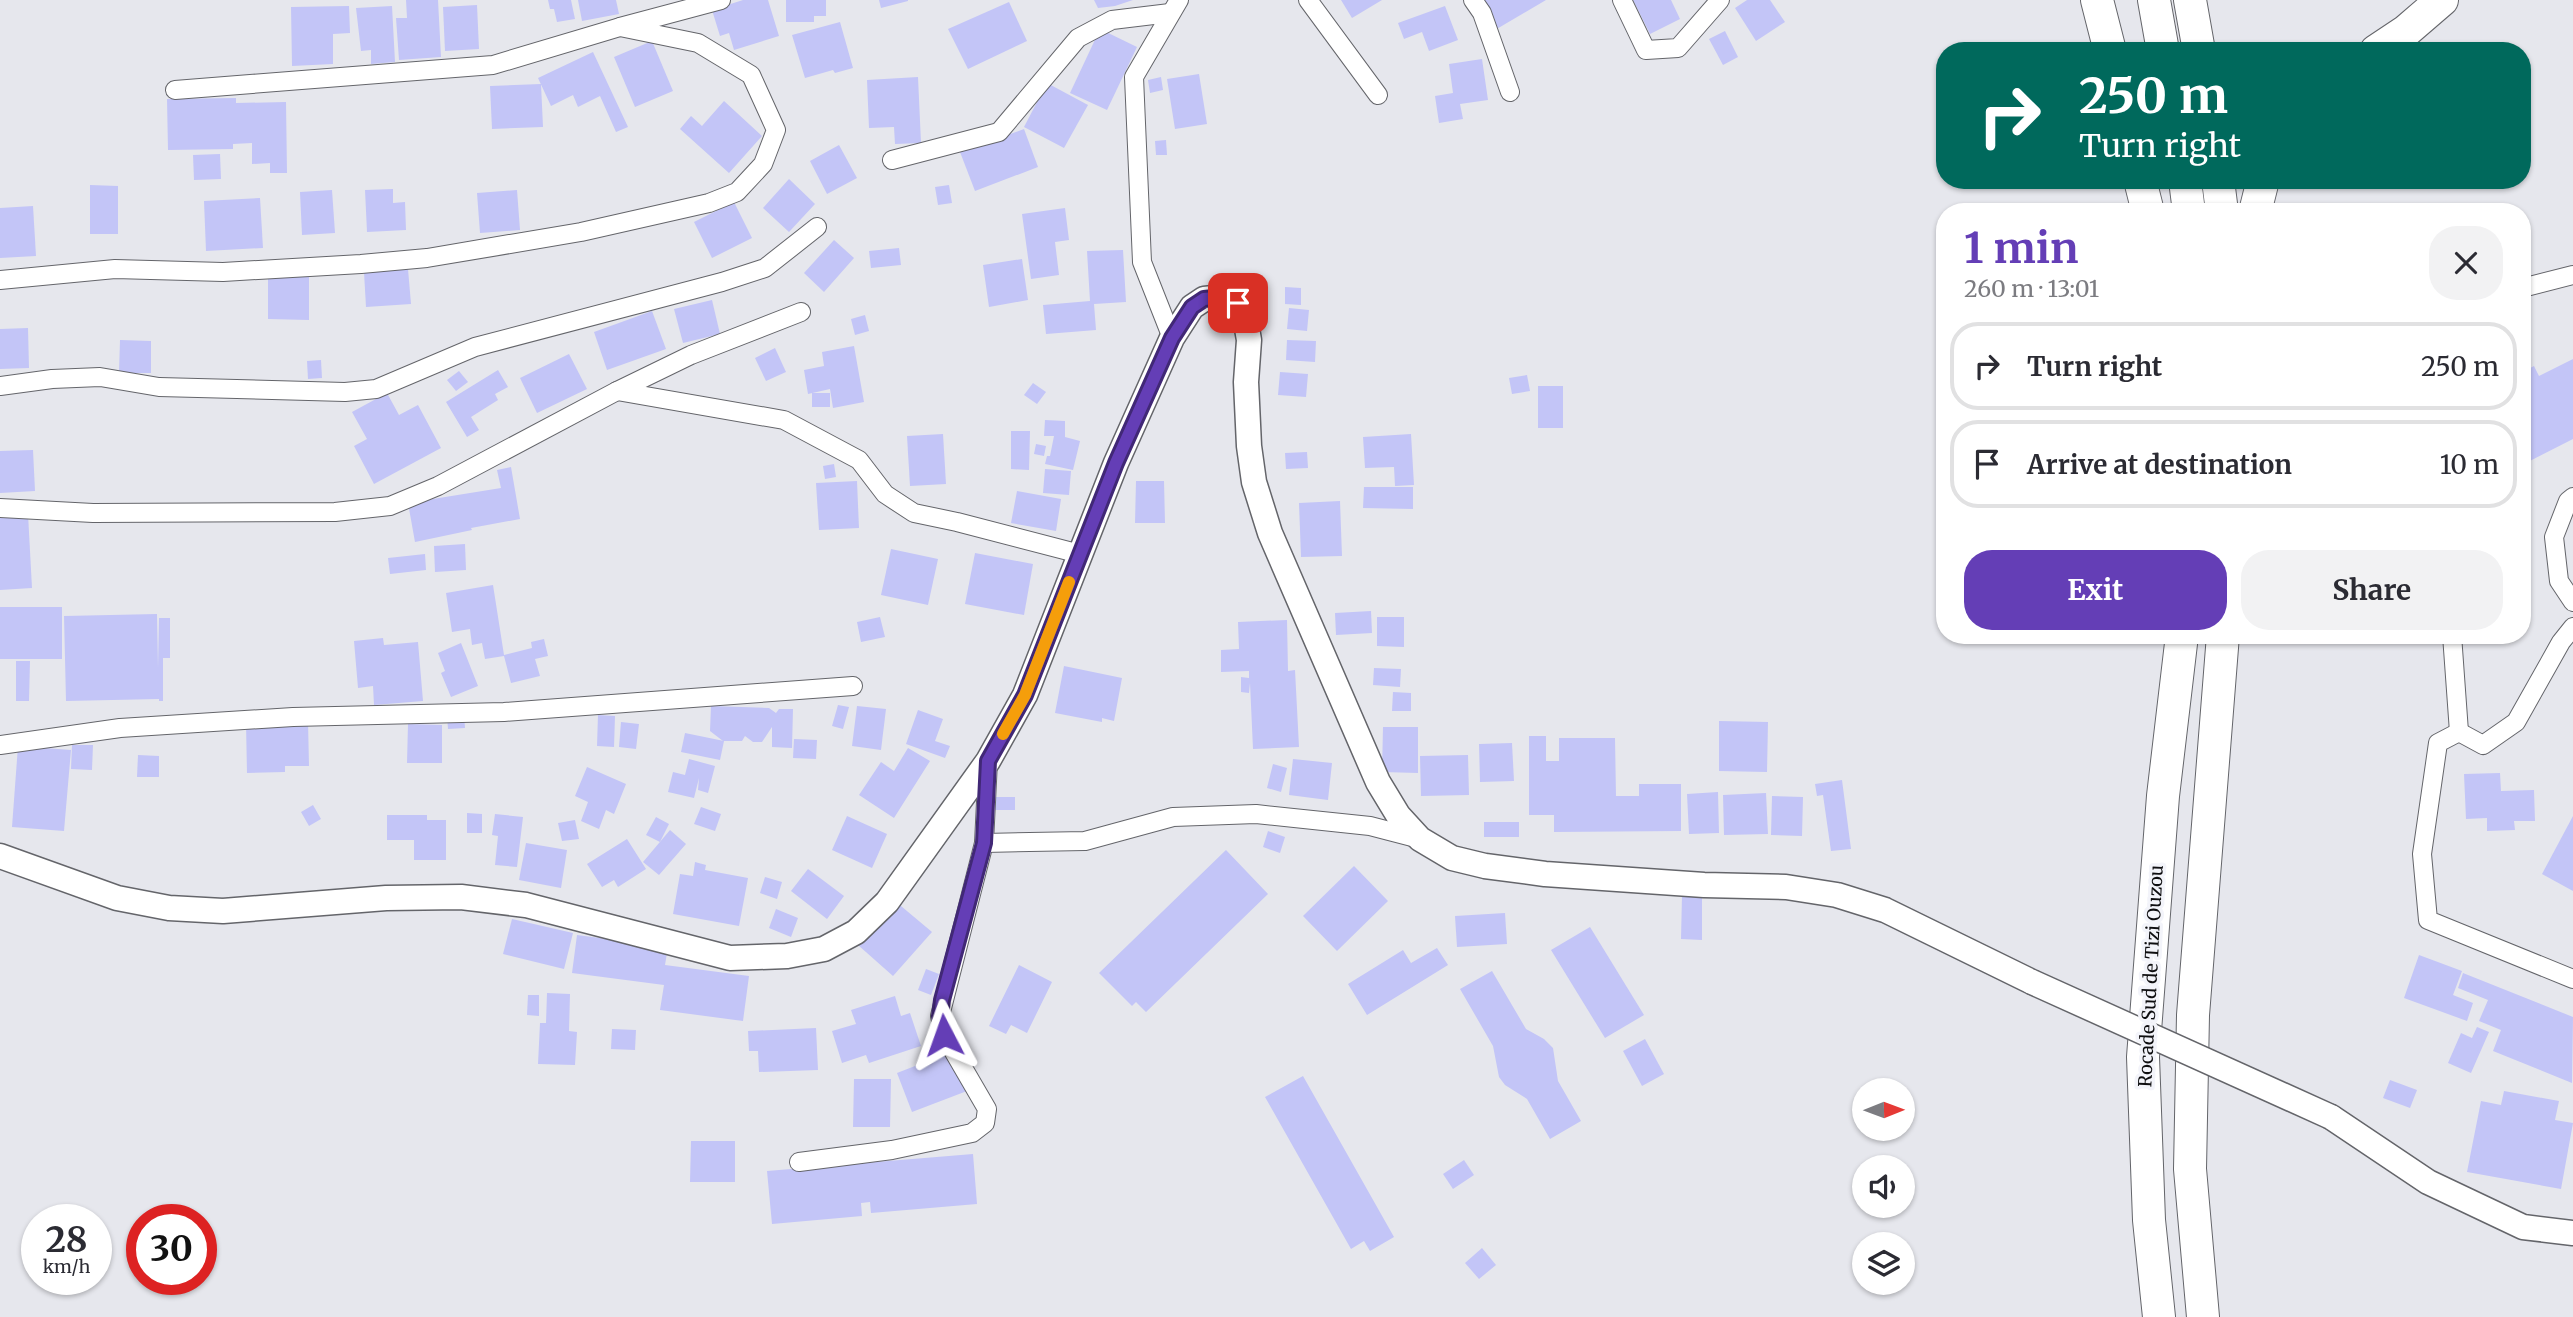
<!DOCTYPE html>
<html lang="en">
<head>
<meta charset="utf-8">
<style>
  :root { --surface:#fff; --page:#f2f2f3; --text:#2b2b33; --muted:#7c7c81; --line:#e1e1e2; --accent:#643eb6 }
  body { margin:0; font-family:Merriweather,serif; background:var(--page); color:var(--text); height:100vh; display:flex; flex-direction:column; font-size:26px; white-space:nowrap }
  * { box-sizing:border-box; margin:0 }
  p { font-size:23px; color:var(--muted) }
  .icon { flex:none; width:38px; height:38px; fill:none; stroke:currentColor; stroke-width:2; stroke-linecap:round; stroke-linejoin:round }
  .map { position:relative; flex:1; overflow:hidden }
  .details { position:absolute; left:1936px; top:203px; width:595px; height:441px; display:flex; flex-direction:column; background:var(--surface); border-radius:28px; box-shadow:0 2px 5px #0004 }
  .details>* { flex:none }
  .guide { position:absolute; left:1936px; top:42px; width:595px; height:147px; border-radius:28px; box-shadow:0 2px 5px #0004; background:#00695c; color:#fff; overflow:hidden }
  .needle { width:46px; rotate:89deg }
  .fabs { position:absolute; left:1852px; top:1078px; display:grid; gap:14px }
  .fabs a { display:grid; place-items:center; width:63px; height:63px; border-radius:50%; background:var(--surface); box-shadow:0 2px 5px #0004; font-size:35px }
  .speed { position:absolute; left:21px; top:1204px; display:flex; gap:14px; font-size:35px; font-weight:700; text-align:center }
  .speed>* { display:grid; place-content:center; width:91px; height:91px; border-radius:50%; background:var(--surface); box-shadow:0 2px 5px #0004; line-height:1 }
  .speed small { font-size:18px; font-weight:400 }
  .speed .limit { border:10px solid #d22; background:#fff; color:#111 }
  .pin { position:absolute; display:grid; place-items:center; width:60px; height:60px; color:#fff; margin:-30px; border-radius:14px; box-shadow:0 4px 10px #0006 }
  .me { position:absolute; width:77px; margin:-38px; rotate:356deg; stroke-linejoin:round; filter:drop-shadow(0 0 5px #0008) }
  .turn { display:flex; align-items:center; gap:24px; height:147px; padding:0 28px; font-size:32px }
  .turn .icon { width:91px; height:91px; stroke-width:2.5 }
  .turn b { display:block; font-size:49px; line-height:60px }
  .round { display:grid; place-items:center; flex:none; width:74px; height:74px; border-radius:28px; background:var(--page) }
  .headline { display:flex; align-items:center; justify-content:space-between; height:119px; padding:0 28px }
  h1 { font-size:42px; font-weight:700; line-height:52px; color:var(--accent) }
  .button { display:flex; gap:14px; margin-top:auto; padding:14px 28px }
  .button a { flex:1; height:80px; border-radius:28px; background:var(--accent); color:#fff; font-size:28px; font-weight:700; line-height:80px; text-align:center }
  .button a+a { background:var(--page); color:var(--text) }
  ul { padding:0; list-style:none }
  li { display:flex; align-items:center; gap:21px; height:88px; margin:0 14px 10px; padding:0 14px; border:4px solid var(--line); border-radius:28px }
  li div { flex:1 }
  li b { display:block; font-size:26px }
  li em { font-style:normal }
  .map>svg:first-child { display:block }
  .building { fill:#c3c5f7 }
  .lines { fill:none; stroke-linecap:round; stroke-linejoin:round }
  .street-casing { stroke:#64656a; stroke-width:20 }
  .secondary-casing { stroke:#64656a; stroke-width:27 }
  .highway-casing { stroke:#64656a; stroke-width:34 }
  .street { stroke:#fff; stroke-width:18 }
  .secondary { stroke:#fff; stroke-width:24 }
  .highway { stroke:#fff; stroke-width:32 }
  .secondary-bridge-casing { stroke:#64656a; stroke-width:27; stroke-linecap:butt }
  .secondary-bridge { stroke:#fff; stroke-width:24 }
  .route-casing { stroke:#412876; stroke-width:18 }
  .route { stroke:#643eb6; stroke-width:12 }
  .slow { stroke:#f59e0b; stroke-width:12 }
  .labels { text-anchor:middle; stroke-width:7; stroke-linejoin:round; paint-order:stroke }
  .street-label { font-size:18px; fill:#0e0e10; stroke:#f3f4fa }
</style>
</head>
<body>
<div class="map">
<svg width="2573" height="1317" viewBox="0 0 2573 1317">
  <rect width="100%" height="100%" fill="#e6e7ed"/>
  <g class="building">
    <path d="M406 0H438L441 57 399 60 396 18H407Z"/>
    <path d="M548 0H571L575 19 557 22 554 9H550Z"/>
    <path d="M578 0H616L619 14 582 21Z"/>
    <path d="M743 0H768L779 36 734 50 729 33 720 36 712 10Z"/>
    <path d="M786 0H826V16H814V22H786Z"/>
    <path d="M879 0H908V1L881 8Z"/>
    <path d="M1094 0H1133L1115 6 1098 8Z"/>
    <path d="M1341 0H1382L1352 18Z"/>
    <path d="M1477 0H1546L1495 30Z"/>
    <path d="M1633 0H1671L1680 19 1650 34Z"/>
    <path d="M1747 0H1770L1785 22 1756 41 1735 8Z"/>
    <path d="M1009 2 1027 41 968 69 948 29Z"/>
    <path d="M477 5 479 49 445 51 443 7Z"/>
    <path d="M349 6 350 33 333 34V64L292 66 291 7Z"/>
    <path d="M392 6 395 62 371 64V50L361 51 356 8Z"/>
    <path d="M1445 6 1458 40 1429 51 1422 32 1404 39 1398 23Z"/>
    <path d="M840 22 853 68 835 73 833 70 805 78 792 35Z"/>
    <path d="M1100 29 1137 47 1107 110 1070 93Z"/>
    <path d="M1725 31 1738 57 1723 65 1709 39Z"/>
    <path d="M652 41 673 91 635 107 614 57Z"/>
    <path d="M593 52 628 127 616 132 600 96 578 107 573 95 551 106 538 78Z"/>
    <path d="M1482 59 1488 100 1460 104 1463 119 1439 123 1435 96 1453 93 1449 64Z"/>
    <path d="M1199 74 1207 124 1175 129 1167 79Z"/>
    <path d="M918 77 921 143 895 144 894 127 869 128 867 80Z"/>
    <path d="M1161 77 1163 90 1150 93 1148 80Z"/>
    <path d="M1047 83 1088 105 1064 148 1024 127Z"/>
    <path d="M541 84 543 127 492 129 490 86Z"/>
    <path d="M236 98V103L286 102 287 173H270V163L252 164V143L233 144V149L168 150 167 99Z"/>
    <path d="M724 101 762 136 729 173 680 129 691 116 702 126Z"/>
    <path d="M1024 129 1038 167 975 191 960 152Z"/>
    <path d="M1166 140 1167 155H1156L1155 141Z"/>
    <path d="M839 145 857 178 827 194 810 161Z"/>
    <path d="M220 154 221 179 194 180 193 155Z"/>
    <path d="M789 179 815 204 789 232 763 208Z"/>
    <path d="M90 185 118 186V234H90Z"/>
    <path d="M949 185 952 203 938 205 935 187Z"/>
    <path d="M393 189V203L405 202 406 230 367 232 365 190Z"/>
    <path d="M332 190 335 233 302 235 300 192Z"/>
    <path d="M517 190 520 230 480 233 477 193Z"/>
    <path d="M260 198 263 248 206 251 204 201Z"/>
    <path d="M734 202 752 238 712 258 694 222Z"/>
    <path d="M33 206 36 256 0 258V208Z"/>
    <path d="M1065 208 1069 240 1055 242 1059 275 1031 279 1022 214Z"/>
    <path d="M834 240 854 258 824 292 804 273Z"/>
    <path d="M899 248 901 265 871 268 869 251Z"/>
    <path d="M1123 250 1126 302 1094 304 1096 330 1046 334 1043 305 1090 301 1087 251Z"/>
    <path d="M1022 259 1028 300 989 307 983 265Z"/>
    <path d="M408 269 411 304 366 307 364 272Z"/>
    <path d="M268 275 309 276V320L268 319Z"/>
    <path d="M1285 287 1301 288V305L1285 304Z"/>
    <path d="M712 300 720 334 683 343 674 309Z"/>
    <path d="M1289 308 1309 310 1307 331 1287 329Z"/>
    <path d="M652 311 666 349 607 370 594 332Z"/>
    <path d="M865 315 869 331 855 335 851 319Z"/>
    <path d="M28 328 29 368 0 369V329Z"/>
    <path d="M120 340 151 341V373H119Z"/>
    <path d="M1287 340 1316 341 1315 362 1286 360Z"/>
    <path d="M854 346 864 402 833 408 830 389 808 394 804 370 824 366 822 352Z"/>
    <path d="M775 348 786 372 766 381 755 358Z"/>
    <path d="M569 354 587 389 537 413 520 378Z"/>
    <path d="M2573 359V439L2522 465V372L2534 366 2539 376Z"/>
    <path d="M321 360 322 378 308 379 307 361Z"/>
    <path d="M498 370 508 387 495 394 498 400 471 417 479 430 467 437 446 402Z"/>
    <path d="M459 371 468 382 456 391 447 380Z"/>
    <path d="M1280 372 1308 374 1306 397 1278 395Z"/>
    <path d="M1527 375 1530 391 1512 394 1509 378Z"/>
    <path d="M1033 383 1046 392 1037 404 1024 395Z"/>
    <rect x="1538" y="386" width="25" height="42"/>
    <path d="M387 393 399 415 418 405 441 448 374 484 354 446 367 439 352 412Z"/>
    <rect x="812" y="393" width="18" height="14"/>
    <path d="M1045 420 1065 421V437L1080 441 1073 470 1045 464 1047 456H1050L1054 436H1044Z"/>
    <path d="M1011 431H1030L1029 470 1011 469Z"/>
    <path d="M943 434 946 484 910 486 907 436Z"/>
    <path d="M1411 434 1414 485 1395 486 1394 467 1365 468 1363 437Z"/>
    <path d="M1036 444 1046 446 1044 456 1034 454Z"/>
    <path d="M33 450 35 491 0 493V451Z"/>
    <path d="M1307 452 1308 468 1286 469 1285 453Z"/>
    <path d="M834 464 836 477 825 479 823 466Z"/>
    <path d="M511 467 520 519 471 528 472 530 415 542 408 503 501 488 497 470Z"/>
    <path d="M1045 469 1071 471 1069 495 1043 493Z"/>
    <path d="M857 481 859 528 819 530 816 483Z"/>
    <path d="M1136 481H1164L1165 523H1135Z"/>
    <path d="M2522 486 2528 489 2522 506Z"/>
    <path d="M1364 487H1413V509L1363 508Z"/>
    <path d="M1017 491 1061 499 1056 531 1011 523Z"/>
    <path d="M1340 501 1342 556 1301 557 1299 503Z"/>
    <path d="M28 514 32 588 0 590V516Z"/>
    <path d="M465 544 466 570 435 572 434 546Z"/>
    <path d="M891 549 938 559 928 605 881 595Z"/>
    <path d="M975 553 1033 564 1024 615 965 604Z"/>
    <path d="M425 554 426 570 390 574 388 558Z"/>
    <path d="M493 585 504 655 532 648 531 642 544 639 548 656 535 659 540 676 511 683 504 656 485 659 482 643 472 645 470 629 452 632 446 593Z"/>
    <rect x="0" y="607" width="62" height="52"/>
    <path d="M1371 611 1372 633 1336 635 1335 613Z"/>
    <path d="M157 614 158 668 159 618H170V658H163V701H159V699L66 701 64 616Z"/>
    <path d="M880 617 885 637 861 642 857 622Z"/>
    <path d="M1377 617H1404V647L1377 646Z"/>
    <path d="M1287 620 1288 671 1295 670 1299 747 1253 749 1250 683 1249 693 1241 692V677L1249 678V671L1221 672V650L1239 649 1238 622Z"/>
    <path d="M383 638 384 645 418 642 423 701 374 705 373 686 358 688 354 641Z"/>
    <path d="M461 643 478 686 451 697 441 673 445 671 438 653Z"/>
    <path d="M16 661H30L29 701H16Z"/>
    <path d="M1064 666 1122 678 1114 721 1102 718V722L1055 713Z"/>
    <path d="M1374 668 1401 669 1400 687 1373 685Z"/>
    <path d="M1393 692 1411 693V711H1392Z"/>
    <path d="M838 705 849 707 843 729 832 726Z"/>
    <path d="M711 706 769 708 776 713 779 709H793L792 748 772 747V727L762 742H753L745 736 742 741H723L710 731Z"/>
    <path d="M857 706 886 709 881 750 852 746Z"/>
    <path d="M918 710 943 719 935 741 950 746 945 758 906 744Z"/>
    <path d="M464 714 465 728 448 729 447 715Z"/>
    <path d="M598 715 615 716 614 747 597 746Z"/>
    <path d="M308 721 309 766H285V772L247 773 246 723Z"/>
    <path d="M1719 721 1768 722 1767 772 1719 771Z"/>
    <path d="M621 722 639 724 636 749 619 747Z"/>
    <path d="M408 724 442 725V763H407Z"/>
    <path d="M1383 727H1418V773L1382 772Z"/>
    <path d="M685 733 724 741 720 760 681 752Z"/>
    <path d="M1529 736H1546V761H1559V738H1615L1616 796H1639V784H1681V831L1554 832V815H1529Z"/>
    <path d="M794 739 817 740 816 759 793 758Z"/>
    <path d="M1512 743 1514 781 1480 782 1479 744Z"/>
    <path d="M72 745H93L92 770 71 769Z"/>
    <path d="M18 746 71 750 64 831 12 827Z"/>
    <path d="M908 748 930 761 894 818 859 795 881 762 894 771Z"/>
    <path d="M138 755 159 756V777H137Z"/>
    <path d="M1468 755 1469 795 1421 796 1420 756Z"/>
    <path d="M689 759 715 766 708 793 698 790 699 778 694 798 668 792 673 772 685 775Z"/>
    <path d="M1293 759 1332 763 1328 800 1289 795Z"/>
    <path d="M1273 764 1287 768 1281 792 1267 788Z"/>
    <path d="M587 767 626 784 614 814 606 810 599 829 581 821 588 802 575 796Z"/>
    <path d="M2500 773 2501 791 2534 790 2535 821H2514L2515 830 2487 831V818L2466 819 2464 774Z"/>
    <path d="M1842 780 1851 849 1831 851 1823 795 1817 796 1815 784Z"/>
    <path d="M1718 792 1719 833 1689 834 1687 794Z"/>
    <path d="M1766 793 1768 834 1724 835 1723 795Z"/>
    <path d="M1772 796 1803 797 1802 836 1771 835Z"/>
    <rect x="995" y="797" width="20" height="13"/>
    <path d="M313 805 321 819 309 826 301 812Z"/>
    <path d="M701 807 721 814 715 831 694 824Z"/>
    <path d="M467 813 482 814V833H467Z"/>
    <path d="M495 814 523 817 517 867 495 865 498 836 492 835Z"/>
    <path d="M387 815H427V820H446V860H414V840H387Z"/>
    <path d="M847 816 887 834 872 868 832 850Z"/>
    <path d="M2573 816V891L2542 874Z"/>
    <path d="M656 817 669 824 660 842 646 835Z"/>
    <path d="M575 820 579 839 562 841 558 823Z"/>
    <rect x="1484" y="822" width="35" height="15"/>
    <path d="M670 830 686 844 659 875 643 862Z"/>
    <path d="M1268 831 1285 837 1280 853 1263 847Z"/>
    <path d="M627 839 646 869 618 887 614 880 602 887 587 864Z"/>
    <path d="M526 843 567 850 561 888 519 880Z"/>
    <path d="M1226 850 1268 894 1146 1012 1136 1002 1132 1006 1099 973Z"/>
    <path d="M695 862 706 865 705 870 748 878 739 926 673 914 680 874 693 876Z"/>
    <path d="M1354 866 1388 901 1337 951 1303 916Z"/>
    <path d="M808 869 844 896 827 919 791 891Z"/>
    <path d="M765 877 782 882 777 899 760 893Z"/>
    <path d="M1682 895H1702V940L1681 939Z"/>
    <path d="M895 901 932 932 893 976 858 945Z"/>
    <path d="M776 909 798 918 791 937 769 928Z"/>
    <path d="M1505 913 1507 944 1457 947 1455 916Z"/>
    <path d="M512 919 573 933 564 969 503 954Z"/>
    <path d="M1590 927 1644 1015 1605 1038 1551 950Z"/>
    <path d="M577 935 668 947 665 965 749 976 743 1021 660 1010 664 985 572 973Z"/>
    <path d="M1437 948 1448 965 1367 1015 1348 984 1403 950 1411 963Z"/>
    <path d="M2419 955 2462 971 2453 995 2473 1003 2467 1021 2404 998Z"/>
    <path d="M1019 965 1052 982 1027 1033 1011 1025 1006 1034 989 1026Z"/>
    <path d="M926 969 939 974 931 995 918 990Z"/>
    <path d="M1492 971 1526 1029 1544 1039 1553 1048 1558 1081 1581 1121 1550 1139 1527 1099 1505 1085 1499 1077 1493 1046 1460 989Z"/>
    <path d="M2463 973 2573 1017 2572 1083 2493 1051 2501 1030 2479 1021 2488 1000 2458 988Z"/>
    <path d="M547 993 570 994 569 1031 577 1032 575 1065 538 1064 540 1023H546Z"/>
    <path d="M528 995H539V1016L527 1015Z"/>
    <path d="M895 996 901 1016 910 1013 921 1046 869 1063 866 1055 842 1063 832 1031 856 1024 851 1010Z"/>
    <path d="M2477 1027 2489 1032 2471 1073 2448 1063 2461 1033 2472 1038Z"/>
    <path d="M816 1028 818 1070 759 1072 758 1051H749L748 1031Z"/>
    <path d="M612 1029 636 1030 635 1050 611 1049Z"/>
    <path d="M1645 1039 1664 1074 1642 1086 1623 1051Z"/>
    <path d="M951 1052 967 1091 912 1112 897 1073Z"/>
    <path d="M1303 1076 1394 1237 1370 1251 1364 1241 1351 1249 1265 1097Z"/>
    <path d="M854 1079H891L890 1127H853Z"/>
    <path d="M2390 1080 2417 1090 2410 1108 2383 1098Z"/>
    <path d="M2504 1091 2559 1101 2555 1120 2573 1123 2561 1189 2467 1172 2481 1101 2501 1105Z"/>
    <path d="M691 1141H735V1182H690Z"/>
    <path d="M973 1154 977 1204 871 1213 870 1202 861 1203 862 1216 772 1224 767 1171Z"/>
    <path d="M1464 1160 1474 1175 1453 1189 1443 1174Z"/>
    <path d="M1482 1248 1496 1265 1479 1279 1465 1263Z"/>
  </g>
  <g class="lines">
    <g class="street-casing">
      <g id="street">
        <path d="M1308 0 1378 95"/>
        <path d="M1473 0 1482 13 1510 92"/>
        <path d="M1622 0 1646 50 1678 48 1720 0"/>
        <path d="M175 90 493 65 620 27 721 0"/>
        <path d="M892 160 999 132 1078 38 1112 20 1170 13"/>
        <path d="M0 280 115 269 223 272 361 264 427 258 581 232 709 203 737 192 763 164 776 130 751 75 698 43 620 27"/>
        <path d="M2522 288 2573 275"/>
        <path d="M1172 338 1142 262 1134 77 1179 0"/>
        <path d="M0 386 52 379 100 377 159 387 345 392 376 389 475 347 722 282 765 268 817 227"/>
        <path d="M617 391 784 420 859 460 885 494 914 513 957 522 1080 554"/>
        <path d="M2573 497 2568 501 2554 537 2559 581 2573 602"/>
        <path d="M0 508 93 513 335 512 390 506 438 486 617 391 691 355 801 312"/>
        <path d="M2573 627 2561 642 2516 722 2483 745 2459 732 2438 743 2422 854 2428 920 2573 979"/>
        <path d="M2452 635 2459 732"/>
        <path d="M0 745 120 728 293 717 504 712 853 686"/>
        <path d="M984 843 1085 841 1173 817 1256 814 1370 826 1420 839"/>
        <path d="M799 1162 892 1150 972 1133 985 1123 987 1109 944 1035 940 1016 984 843 988 761"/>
      </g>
    </g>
    <g class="secondary-casing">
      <g id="secondary">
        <path d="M0 856 117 898 169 908 223 911 386 898 461 897 526 905 730 958 787 956 824 949 856 932 887 902 988 761 1025 695 1116 463 1172 338 1192 307 1204 299 1223 297 1238 303 1245 317 1249 340 1246 382 1249 446 1254 482 1270 533 1378 782 1398 815 1420 839 1452 858 1485 866 1545 874 1704 885 1786 887 1837 895 1885 910 2032 982"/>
        <path d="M2331 1117 2428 1182 2523 1227 2573 1233"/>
      </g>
    </g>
    <g class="highway-casing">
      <g id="highway">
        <path d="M2097 0 2110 51"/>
        <path d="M2154 0 2163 51"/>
        <path d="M2190 0 2199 51"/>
        <path d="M2376 51 2406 31 2442 0"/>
        <path d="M2140 180 2148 212"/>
        <path d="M2185 180 2189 212"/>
        <path d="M2218 180 2222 212"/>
        <path d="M2255 212 2263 180"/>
        <path d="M2159 1317 2149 1220 2143 1057 2163 796 2182 635"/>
        <path d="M2203 1317 2190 1169 2193 1015 2223 635"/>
      </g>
    </g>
    <use href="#street" class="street"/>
    <use href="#secondary" class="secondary"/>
    <use href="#highway" class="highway"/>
    <g class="secondary-bridge-casing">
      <path id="secondary-bridge" d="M2032 982 2331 1117"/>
    </g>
    <use href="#secondary-bridge" class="secondary-bridge"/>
  </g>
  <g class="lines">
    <g class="route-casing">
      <path id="route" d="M944 1035 940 1016 942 1000 984 843 988 761 1025 695 1116 463 1172 338 1192 307 1204 299 1223 297 1238 303"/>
    </g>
    <use href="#route" class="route"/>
    <path class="slow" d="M1003 734 1025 695 1069 582"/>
  </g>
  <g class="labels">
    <g class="street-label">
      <text transform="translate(2151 976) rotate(-87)" y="6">Rocade Sud de Tizi Ouzou</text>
    </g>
  </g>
</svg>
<div class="fabs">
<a><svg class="needle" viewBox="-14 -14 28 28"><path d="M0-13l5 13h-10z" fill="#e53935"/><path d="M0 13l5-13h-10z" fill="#7c7c81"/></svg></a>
<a><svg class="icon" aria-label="sound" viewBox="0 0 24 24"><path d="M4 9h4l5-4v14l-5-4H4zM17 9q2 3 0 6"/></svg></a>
<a><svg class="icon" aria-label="layers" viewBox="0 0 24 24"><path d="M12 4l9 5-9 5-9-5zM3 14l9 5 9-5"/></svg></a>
</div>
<div class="speed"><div>28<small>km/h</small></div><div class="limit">30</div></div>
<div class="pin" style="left:1238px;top:303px;background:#d93025"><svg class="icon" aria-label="arrive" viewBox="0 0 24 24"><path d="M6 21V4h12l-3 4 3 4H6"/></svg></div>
<svg class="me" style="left:944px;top:1035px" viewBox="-20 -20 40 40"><path d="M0-17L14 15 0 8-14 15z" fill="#643eb6" stroke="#fff" stroke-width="4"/></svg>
<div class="guide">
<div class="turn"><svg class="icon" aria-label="right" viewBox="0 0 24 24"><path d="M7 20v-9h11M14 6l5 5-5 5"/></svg><div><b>250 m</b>Turn right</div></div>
</div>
<section class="details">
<div class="headline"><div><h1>1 min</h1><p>260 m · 13:01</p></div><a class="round"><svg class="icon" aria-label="close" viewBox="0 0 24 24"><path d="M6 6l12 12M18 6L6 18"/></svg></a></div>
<ul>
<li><svg class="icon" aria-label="right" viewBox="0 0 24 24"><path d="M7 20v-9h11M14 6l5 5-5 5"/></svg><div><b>Turn right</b></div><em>250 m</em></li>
<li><svg class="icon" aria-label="arrive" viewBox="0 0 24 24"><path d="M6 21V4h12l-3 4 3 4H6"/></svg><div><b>Arrive at destination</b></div><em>10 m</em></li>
</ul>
<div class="button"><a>Exit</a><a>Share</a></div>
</section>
</div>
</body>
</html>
